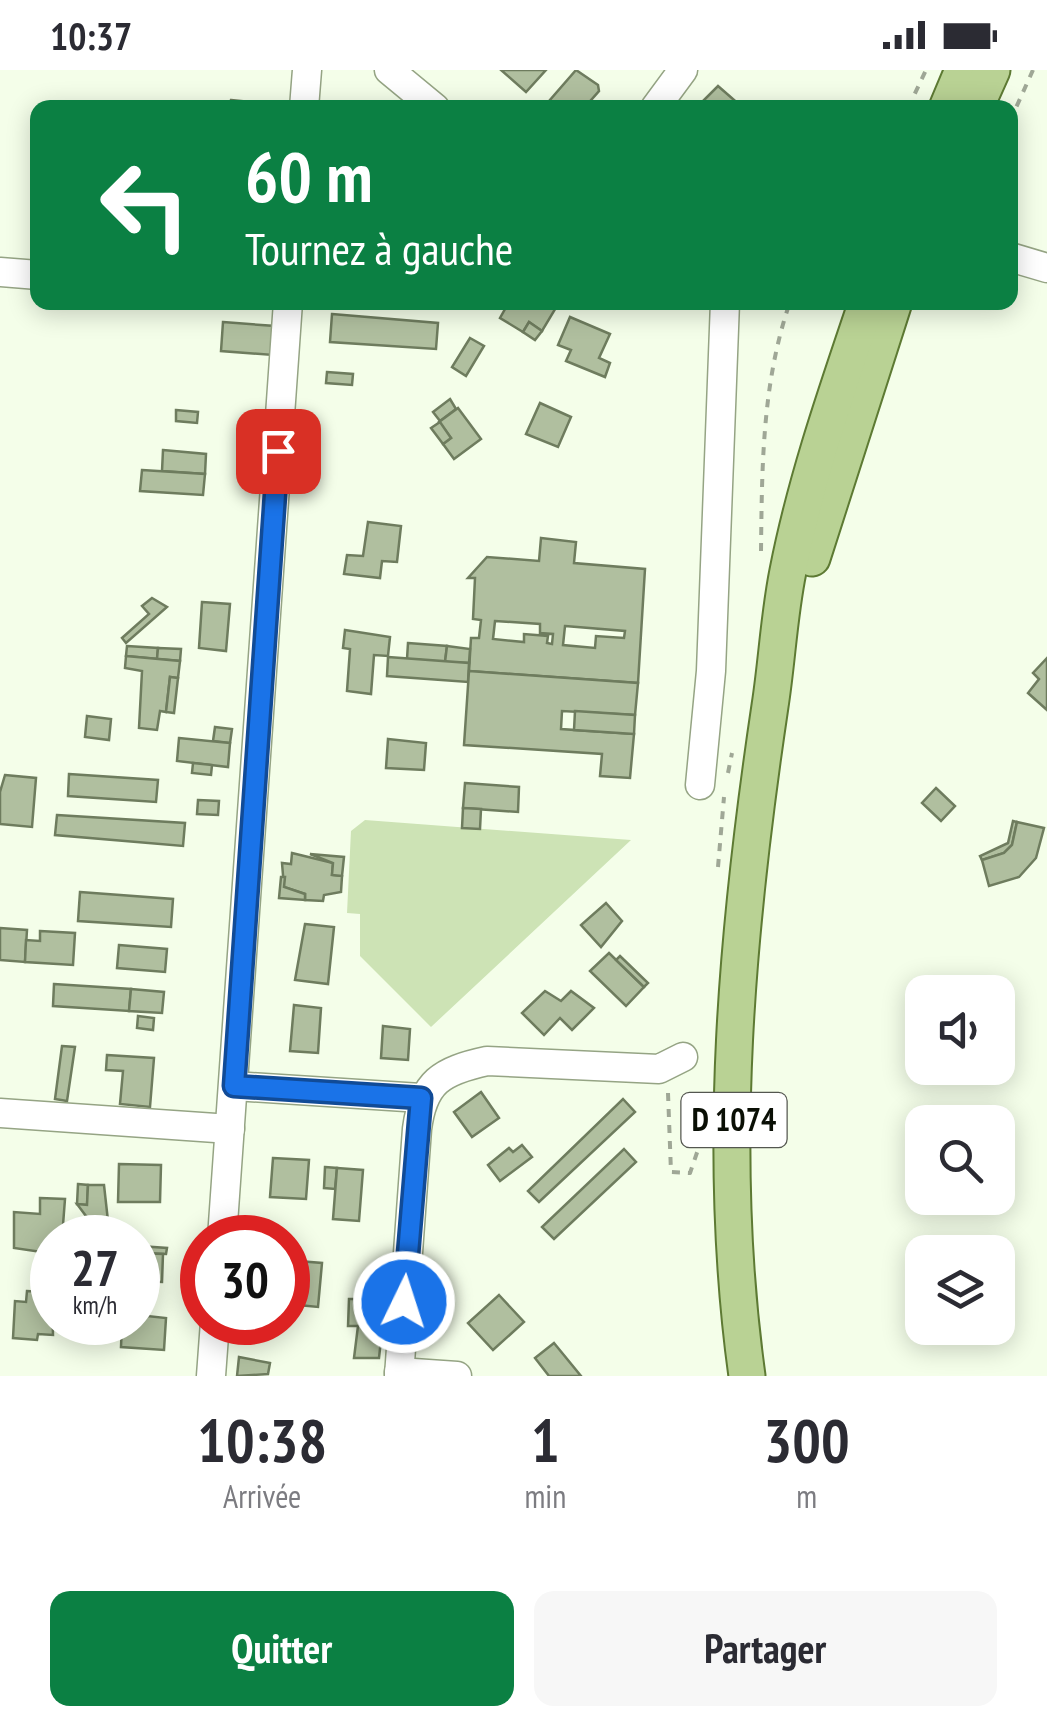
<!DOCTYPE html>
<html lang="fr">
<head>
<meta charset="utf-8">
<style>
  :root { --surface:#fff; --page:#f7f7f7; --text:#2b2b33; --muted:#7c7c81; --accent:#0b8043 }
  body { margin:0; font-family:"PT Sans Narrow",sans-serif; background:var(--page); color:var(--text); height:100vh; display:flex; flex-direction:column; font-size:38px; white-space:nowrap }
  * { box-sizing:border-box; margin:0 }
  p { font-size:32px; color:var(--muted) }
  .icon { flex:none; width:55px; height:55px; fill:none; stroke:currentColor; stroke-width:2; stroke-linecap:round; stroke-linejoin:round }
  .map { position:relative; height:1306px; overflow:hidden }
  .side { display:flex; flex-direction:column; background:var(--surface); flex:1 }
  .side>* { flex:none }
  .banner { position:absolute; left:30px; top:30px; width:988px; height:210px; border-radius:20px; box-shadow:0 5px 25px #0003; background:#0b8043; color:#fff; overflow:hidden }
  .fabs { position:absolute; left:905px; top:905px; display:grid; gap:20px }
  .fabs a { display:grid; place-items:center; width:110px; height:110px; border-radius:20px; background:var(--surface); box-shadow:0 5px 25px #0003; font-size:50px }
  .speed { position:absolute; left:30px; top:1145px; display:flex; gap:20px; font-size:50px; font-weight:700; text-align:center }
  .speed>* { display:grid; place-content:center; width:130px; height:130px; border-radius:50%; background:var(--surface); box-shadow:0 5px 25px #0003; line-height:1 }
  .speed small { font-size:25px; font-weight:400 }
  .speed .limit { border:15px solid #d22; background:#fff; color:#111 }
  .pin { position:absolute; display:grid; place-items:center; width:85px; height:85px; color:#fff; margin:-42px; border-radius:20px; box-shadow:0 5px 15px #0006 }
  .me { position:absolute; width:110px; margin:-55px; rotate:4deg; stroke-linejoin:round; filter:drop-shadow(0 0 8px #0008) }
  .turn { display:flex; align-items:center; gap:35px; height:210px; padding:0 50px; font-size:45px }
  .turn .icon { width:130px; height:130px; stroke-width:2.5 }
  .turn b { display:block; font-size:70px; line-height:85px }
  .eta { display:flex; justify-content:space-evenly; align-items:center; height:170px; text-align:center }
  .eta b { font-size:60px; font-weight:800; line-height:70px }
  .action { display:flex; gap:20px; margin-top:auto; padding:20px 50px }
  .action a { flex:1; height:115px; border-radius:20px; background:var(--accent); color:#fff; font-size:40px; font-weight:800; line-height:115px; text-align:center }
  .action a+a { background:var(--page); color:var(--text) }
  .status { display:flex; justify-content:space-between; align-items:center; height:70px; padding:0 50px; background:var(--surface); direction:ltr }
  .status svg { height:28px; fill:currentColor }
  .map>svg:first-child { display:block }
  .green { fill:#cde3b5 }
  .building { fill:#b0bf9f; stroke:#6e7c5e; stroke-width:2.5; fill-rule:evenodd }
  .lines { fill:none; stroke-linecap:round; stroke-linejoin:round }
  .minor-casing { stroke:#95a484; stroke-width:31 }
  .major-casing { stroke:#5d7a33; stroke-width:39 }
  .path { stroke:#9fa796; stroke-width:4; stroke-dasharray:8 8; stroke-linecap:butt }
  .minor { stroke:#fff; stroke-width:28 }
  .major { stroke:#b9d294; stroke-width:35 }
  .route-casing { stroke:#114b97; stroke-width:25 }
  .route { stroke:#1a73e8; stroke-width:18 }
  .labels { text-anchor:middle; stroke-width:10; stroke-linejoin:round; paint-order:stroke }
  .shield { fill:#fff; stroke:#545750; stroke-width:2.5 }
  .shield-label { font-size:32px; font-weight:bold; fill:#0a0f05 }
</style>
</head>
<body>
<div class="status"><b>10:37</b><svg viewBox="0 0 49 12"><path d="M0 12V9h3v3zM5 12V6h3v6zM10 12V3h3v9zM15 12V0h3v12zM26 1h20v11H26zM47 4h2v5h-2z"/></svg></div>
<div class="map">
<svg width="1047" height="1306" viewBox="0 0 1047 1306">
  <rect width="100%" height="100%" fill="#f4fee9"/>
  <path class="green" d="M365 750 631 770 431 957 360 886V844L347 843 351 761Z"/>
  <g class="building">
    <path d="M501 0H546L526 22Z"/>
    <path d="M576 0 598 15 599 21 584 38H543Z"/>
    <path d="M718 16 741 36 740 38H696Z"/>
    <path d="M231 30 261 33 277 38H230Z"/>
    <path d="M509 232H551L557 236 542 261 529 252 523 262 500 248Z"/>
    <path d="M332 244 438 253 436 279 330 272Z"/>
    <path d="M570 247 610 264 599 288 610 293 605 307 566 291 571 280 558 275Z"/>
    <path d="M223 252 275 256 273 285 221 281Z"/>
    <path d="M529 252 542 261 535 270 523 262Z"/>
    <path d="M470 268 484 276 466 306 452 297Z"/>
    <path d="M327 302 353 304 352 315 326 313Z"/>
    <path d="M450 329 456 339 440 351 433 342Z"/>
    <path d="M540 333 571 347 558 377 526 364Z"/>
    <path d="M458 338 481 369 454 389 443 374 451 368 439 352Z"/>
    <path d="M176 340 198 342 197 353 176 351Z"/>
    <path d="M440 352 451 368 443 374 431 358Z"/>
    <path d="M163 380 206 384 205 404 162 401Z"/>
    <path d="M142 400 205 404 203 425 140 421Z"/>
    <path d="M368 452 401 456 397 492 382 491 380 508 344 504 347 485 363 486Z"/>
    <path d="M541 468 576 472 574 493 645 499 638 613 469 601 471 568H479L481 550 473 549 475 508H468L487 487 539 491ZM495 551 540 554V563L553 564 552 574 547 573 548 566 524 564V572L493 569ZM565 556 625 561 624 568 596 566 595 578 563 575Z"/>
    <path d="M152 528 167 537 126 573 122 568 149 544 142 536Z"/>
    <path d="M202 532 230 534 226 581 199 578Z"/>
    <path d="M345 560 390 567 388 586 374 585 371 624 347 621 350 579 343 578Z"/>
    <path d="M408 573 447 576 445 592 407 589Z"/>
    <path d="M127 576 158 578 157 589 126 586Z"/>
    <path d="M447 576 470 579 469 593 445 592Z"/>
    <path d="M158 578 181 579 180 591 157 589Z"/>
    <path d="M126 586 180 591 178 608 170 607 166 642 160 641 157 660 139 658 142 601 125 598Z"/>
    <path d="M388 587 469 593 468 612 387 606Z"/>
    <path d="M1047 588V640L1028 623 1039 609 1033 603Z"/>
    <path d="M469 601 638 613 635 645 562 641 561 659 634 664 630 708 600 706 602 684 464 675Z"/>
    <path d="M170 607 178 608 174 643 166 642Z"/>
    <path d="M575 641 635 645 634 664 574 660Z"/>
    <path d="M87 646 111 649 109 670 85 667Z"/>
    <path d="M215 657 232 659 230 673 213 671Z"/>
    <path d="M179 668 230 673 228 697 177 691Z"/>
    <path d="M388 669 426 673 424 700 386 698Z"/>
    <path d="M193 693 212 695 211 705 192 703Z"/>
    <path d="M69 704 158 710 156 732 68 726Z"/>
    <path d="M5 705 36 708 32 757 0 754V722Z"/>
    <path d="M465 713 519 717 518 742 463 738Z"/>
    <path d="M936 718 955 736 941 751 922 733Z"/>
    <path d="M198 730 219 731 218 745 197 744Z"/>
    <path d="M463 738 481 739 480 759 462 758Z"/>
    <path d="M57 745 185 753 183 776 55 765Z"/>
    <path d="M1013 751 1017 752 1012 775 1004 783 982 790 980 786 1008 773Z"/>
    <path d="M1017 752 1044 758 1036 788 1019 807 989 816 982 790 1004 783 1012 775Z"/>
    <path d="M292 783 333 793 332 805 342 806 341 822 324 825 323 831 305 830V824L284 817 282 793 291 794Z"/>
    <path d="M310 784 344 787 342 806 332 805 333 793Z"/>
    <path d="M281 807H285L284 817 305 824V830L279 828Z"/>
    <path d="M80 822 173 829 171 857 78 851Z"/>
    <path d="M606 833 622 851 601 877 581 855Z"/>
    <path d="M305 854 334 857 328 914 295 910Z"/>
    <path d="M0 858 27 860 25 892 0 890Z"/>
    <path d="M40 861 75 863 73 895 25 892 26 870 40 871Z"/>
    <path d="M119 875 167 879 165 902 117 898Z"/>
    <path d="M609 883 644 917 626 936 590 901Z"/>
    <path d="M620 886 648 913 644 917 616 890Z"/>
    <path d="M54 914 131 919 129 941 53 936Z"/>
    <path d="M131 919 164 922 162 943 129 941Z"/>
    <path d="M545 921 561 931 571 921 594 938 572 960 560 948 544 965 522 943Z"/>
    <path d="M294 935 321 938 318 983 290 981Z"/>
    <path d="M138 946 154 948 153 960 137 958Z"/>
    <path d="M383 956 410 959 408 990 381 988Z"/>
    <path d="M62 976 75 977 67 1031 55 1029Z"/>
    <path d="M107 985 154 988 150 1037 120 1034 123 1001 106 1000Z"/>
    <path d="M481 1022 499 1048 472 1067 454 1042Z"/>
    <path d="M623 1029 635 1042 539 1132 528 1121Z"/>
    <path d="M522 1075 532 1087 500 1111 488 1095 509 1078 513 1082Z"/>
    <path d="M624 1079 636 1092 554 1169 542 1157Z"/>
    <path d="M273 1088 309 1090 306 1129 270 1127Z"/>
    <path d="M119 1094 161 1095 160 1132H118Z"/>
    <path d="M325 1097 337 1098 335 1119 324 1118Z"/>
    <path d="M337 1098 363 1100 359 1151 333 1149Z"/>
    <path d="M78 1114 88 1115 87 1135 77 1134Z"/>
    <path d="M88 1115H104L108 1151 89 1150 77 1134 87 1135Z"/>
    <path d="M40 1128 65 1129 62 1168H52V1180L48 1183 14 1178V1142L40 1144Z"/>
    <path d="M139 1176 167 1178 166 1184 138 1183Z"/>
    <path d="M138 1183 163 1184 162 1212 138 1211Z"/>
    <path d="M298 1191 322 1193 318 1237 288 1234V1211L297 1212Z"/>
    <path d="M27 1221 52 1223 53 1265 38 1264 37 1270 13 1268 15 1231 26 1232Z"/>
    <path d="M499 1225 524 1252 493 1280 468 1253Z"/>
    <path d="M349 1229H380L385 1233 379 1288H354L358 1256H348Z"/>
    <path d="M138 1245 166 1248 164 1280 121 1277 122 1252H138Z"/>
    <path d="M554 1273 581 1306H549L535 1288Z"/>
    <path d="M239 1287 270 1293 268 1304 237 1306Z"/>
  </g>
  <g class="lines">
    <g class="minor-casing">
      <g id="minor">
        <path d="M389 0 435 38"/>
        <path d="M304 38 307 0"/>
        <path d="M655 38 683 0"/>
        <path d="M1010 187 1047 198"/>
        <path d="M0 202 38 205"/>
        <path d="M700 715 711 601 725 232"/>
        <path d="M234 1016 421 1028"/>
        <path d="M0 1043 230 1059"/>
        <path d="M222 1168 288 232"/>
        <path d="M399 1302 457 1306"/>
        <path d="M211 1306 215 1252"/>
        <path d="M399 1306 417 1059C423 1012 441 1001 487 991L659 999 683 987"/>
      </g>
    </g>
    <g class="major-casing">
      <g id="major">
        <path d="M947 38 963 0"/>
        <path d="M975 38 992 0"/>
        <path d="M812 488 894 232"/>
        <path d="M747 1306C716 1083 737 857 770 636 777 591 779 545 788 501 806 409 837 321 867 232"/>
      </g>
    </g>
    <g class="path">
      <path d="M908 38 926 0"/>
      <path d="M1010 51 1033 0"/>
      <path d="M761 481C762 396 762 313 790 232"/>
      <path d="M728 703 732 683"/>
      <path d="M718 797 724 727"/>
      <path d="M668 1023 671 1102 690 1103 702 1068"/>
    </g>
    <use href="#minor" class="minor"/>
    <use href="#major" class="major"/>
  </g>
  <g class="lines">
    <g class="route-casing">
      <path id="route" d="M278 381 234 1016 421 1028 404 1232"/>
    </g>
    <use href="#route" class="route"/>
  </g>
  <g class="labels">
    <rect class="shield" x="681.5" y="1023" width="105" height="54" rx="8"/>
    <g class="shield-label">
      <text x="734" y="1061">D 1074</text>
    </g>
  </g>
</svg>
<div class="fabs">
<a><svg class="icon" aria-label="sound" viewBox="0 0 24 24"><path d="M4 9h4l5-4v14l-5-4H4zM17 9q2 3 0 6"/></svg></a>
<a><svg class="icon" aria-label="search" viewBox="0 0 24 24"><circle cx="10" cy="10" r="6"/><path d="M15 15l6 6"/></svg></a>
<a><svg class="icon" aria-label="layers" viewBox="0 0 24 24"><path d="M12 4l9 5-9 5-9-5zM3 14l9 5 9-5"/></svg></a>
</div>
<div class="speed"><div>27<small>km/h</small></div><div class="limit">30</div></div>
<div class="pin" style="left:278px;top:381px;background:#d93025"><svg class="icon" aria-label="arrive" viewBox="0 0 24 24"><path d="M6 21V4h12l-3 4 3 4H6"/></svg></div>
<svg class="me" style="left:404px;top:1232px" viewBox="-20 -20 40 40"><circle r="17" fill="#1a73e8" stroke="#fff" stroke-width="3"/><path d="M0-11L8 9 0 5-8 9z" fill="#fff"/></svg>
<div class="banner">
<div class="turn"><svg class="icon" aria-label="left" viewBox="0 0 24 24"><path d="M17 20v-9H6M10 6l-5 5 5 5"/></svg><div><b>60 m</b>Tournez à gauche</div></div>
</div>
</div>
<section class="side">
<div class="eta">
<div><b>10:38</b><p>Arrivée</p></div>
<div><b>1</b><p>min</p></div>
<div><b>300</b><p>m</p></div>
</div>
<div class="action"><a>Quitter</a><a>Partager</a></div>
</section>
</body>
</html>
